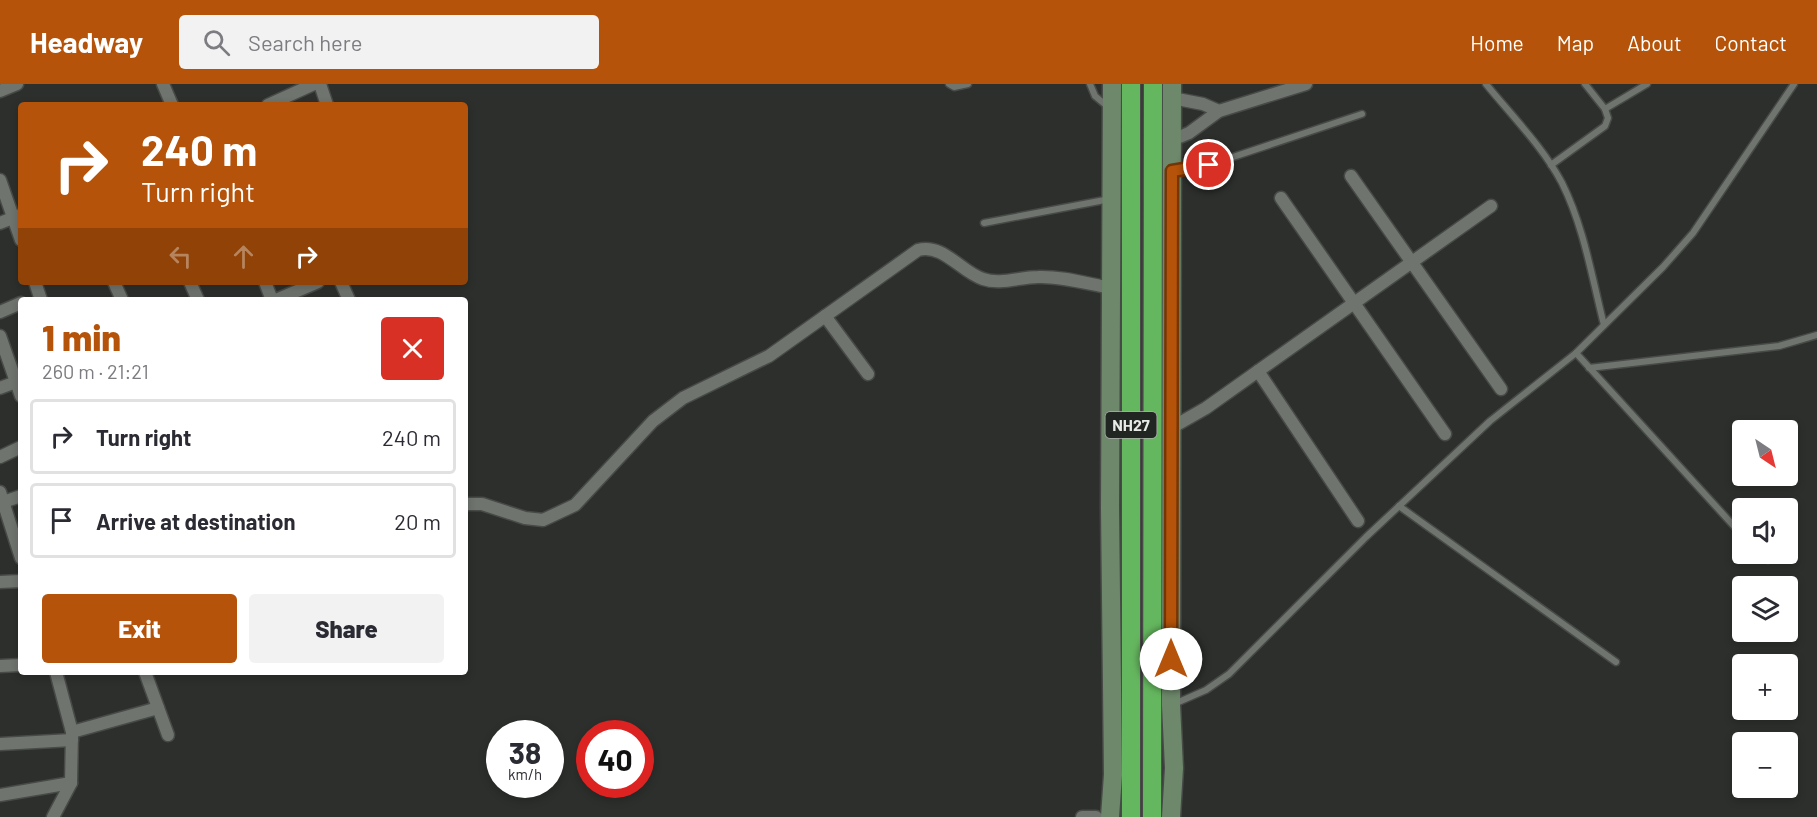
<!DOCTYPE html>
<html lang="en">
<head>
<meta charset="utf-8">
<style>
  :root { --surface:#fff; --page:#f2f2f3; --text:#2b2b33; --muted:#7c7c81; --line:#e1e1e2; --accent:#b45309 }
  body { margin:0; font-family:Barlow,sans-serif; background:var(--page); color:var(--text); height:100vh; display:flex; flex-direction:column; font-size:22px; white-space:nowrap }
  * { box-sizing:border-box; margin:0 }
  p { font-size:20px; color:var(--muted) }
  .icon { flex:none; width:33px; height:33px; fill:none; stroke:currentColor; stroke-width:2; stroke-linecap:round; stroke-linejoin:round }
  .map { position:relative; flex:1; overflow:hidden }
  .details { position:absolute; left:18px; top:213px; width:450px; height:378px; display:flex; flex-direction:column; background:var(--surface); border-radius:6px; box-shadow:0 3px 9px #0003 }
  .details>* { flex:none }
  .hud { position:absolute; left:18px; top:18px; width:450px; height:183px; border-radius:6px; box-shadow:0 3px 9px #0003; background:#b45309; color:#fff; overflow:hidden }
  .needle { width:39px; rotate:145deg }
  .buttons { position:absolute; left:1732px; top:336px; display:grid; gap:12px }
  .buttons a { display:grid; place-items:center; width:66px; height:66px; border-radius:6px; background:var(--surface); box-shadow:0 3px 9px #0003; font-size:30px }
  .speed { position:absolute; left:486px; top:636px; display:flex; gap:12px; font-size:30px; font-weight:700; text-align:center }
  .speed>* { display:grid; place-content:center; width:78px; height:78px; border-radius:50%; background:var(--surface); box-shadow:0 3px 9px #0003; line-height:1 }
  .speed small { font-size:15px; font-weight:400 }
  .speed .limit { border:9px solid #d22; background:#fff; color:#111 }
  .pin { position:absolute; display:grid; place-items:center; width:51px; height:51px; color:#fff; margin:-26px; border:3px solid #fff; border-radius:50%; box-shadow:0 2px 6px #0007 }
  .me { position:absolute; width:66px; margin:-33px; rotate:0deg; stroke-linejoin:round; filter:drop-shadow(0 0 4px #0008) }
  .turn { display:flex; align-items:center; gap:21px; height:126px; padding:0 24px; font-size:27px }
  .turn .icon { width:78px; height:78px; stroke-width:2.5 }
  .turn b { display:block; font-size:42px; line-height:51px }
  .lanes { display:flex; align-items:center; height:57px; padding:0 24px; background:#0003; justify-content:center; gap:30px; direction:ltr }
  .lanes .off { opacity:.35 }
  .round { display:grid; place-items:center; flex:none; width:63px; height:63px; border-radius:6px; background:var(--page) }
  .overview { display:flex; align-items:center; justify-content:space-between; height:102px; padding:0 24px }
  h1 { font-size:36px; font-weight:800; line-height:45px; color:var(--accent) }
  .primary-button { display:flex; gap:12px; margin-top:auto; padding:12px 24px }
  .primary-button a { flex:1; height:69px; border-radius:6px; background:var(--accent); color:#fff; font-size:24px; font-weight:800; line-height:69px; text-align:center }
  .primary-button a+a { background:var(--page); color:var(--text) }
  ul { padding:0; list-style:none }
  li { display:flex; align-items:center; gap:18px; height:75px; margin:0 12px 9px; padding:0 12px; border:3px solid var(--line); border-radius:6px }
  li div { flex:1 }
  li b { display:block; font-size:22px }
  li em { font-style:normal }
  header { display:flex; align-items:center; gap:36px; box-sizing:border-box; height:84px; padding:0 30px; background:var(--accent); color:#fff }
  header strong { font-size:28px }
  nav { display:flex; gap:33px; margin-inline-start:auto; font-size:21px }
  .search { width:420px; height:54px; background:var(--page); display:flex; align-items:center; gap:15px; box-sizing:border-box; padding:0 21px; border-radius:6px; color:var(--muted); font-size:22px }
  .map>svg:first-child { display:block }
  .lines { fill:none; stroke-linecap:round; stroke-linejoin:round }
  .lane-casing { stroke:#474a47; stroke-width:9 }
  .street-casing { stroke:#474a47; stroke-width:15 }
  .secondary-casing { stroke:#474a47; stroke-width:21 }
  .highway-casing { stroke:#474a47; stroke-width:21 }
  .lane { stroke:#70746f; stroke-width:6 }
  .street { stroke:#70746f; stroke-width:12 }
  .secondary { stroke:#6d886a; stroke-width:18 }
  .highway { stroke:#65b75f; stroke-width:18 }
  .route-casing { stroke:#753606; stroke-width:15 }
  .route { stroke:#b45309; stroke-width:10 }
  .labels { text-anchor:middle; stroke-width:4.5; stroke-linejoin:round; paint-order:stroke }
  .shield { fill:#222622; stroke:#adafad; stroke-width:1.5 }
  .shield-label { font-size:16px; font-weight:bold; fill:#e8eae8 }
</style>
</head>
<body>
<header>
<strong>Headway</strong>
<div class="search"><svg class="icon" aria-label="search" viewBox="0 0 24 24"><circle cx="10" cy="10" r="6"/><path d="M15 15l6 6"/></svg>Search here</div>
<nav><a>Home</a><a>Map</a><a>About</a><a>Contact</a></nav>
</header>
<div class="map">
<svg width="1817" height="733" viewBox="0 0 1817 733">
  <rect width="100%" height="100%" fill="#2c2f2b"/>
  <g class="lines">
    <g class="lane-casing">
      <g id="lane">
        <path d="M949 0 954 3 968 0"/>
        <path d="M1090 0 1095 12 1107 22"/>
        <path d="M1486 0C1512 32 1543 63 1562 99 1584 143 1592 194 1604 241"/>
        <path d="M1605 25 1647 0"/>
        <path d="M1551 81 1605 42 1608 34 1605 25 1585 0"/>
        <path d="M1174 87 1209 81 1362 30"/>
        <path d="M984 139 1110 115"/>
        <path d="M1576 269 1743 452"/>
        <path d="M1589 284 1779 262 1817 251"/>
        <path d="M1399 422 1616 578"/>
        <path d="M1761 470 1768 476"/>
        <path d="M1174 620 1206 606 1229 590 1366 453 1490 337 1576 269 1663 183 1693 149 1794 0"/>
      </g>
    </g>
    <g class="street-casing">
      <g id="street">
        <path d="M163 0 172 21"/>
        <path d="M320 0 327 21"/>
        <path d="M0 7 17 0"/>
        <path d="M1172 14 1203 20 1219 27"/>
        <path d="M268 21 314 0"/>
        <path d="M1172 56 1189 49 1219 27 1306 0"/>
        <path d="M1351 92 1501 305"/>
        <path d="M0 96 21 156"/>
        <path d="M1281 114 1445 350"/>
        <path d="M0 139 20 131"/>
        <path d="M35 198 41 216"/>
        <path d="M114 198 122 216"/>
        <path d="M190 198 198 216"/>
        <path d="M265 198 272 216"/>
        <path d="M341 198 349 216"/>
        <path d="M276 216 318 198"/>
        <path d="M0 228 21 219"/>
        <path d="M825 232 868 290"/>
        <path d="M0 252 21 312"/>
        <path d="M1258 287 1358 437"/>
        <path d="M0 304 16 298"/>
        <path d="M1171 344 1206 324 1491 122"/>
        <path d="M0 373 21 363"/>
        <path d="M0 408 21 474"/>
        <path d="M0 419 21 412"/>
        <path d="M465 420H482L525 434 543 436 575 421 653 337 683 314 769 272 918 166C943 159 961 188 983 195 1000 201 1020 193 1038 193 1062 192 1088 200 1111 204"/>
        <path d="M0 498 21 497"/>
        <path d="M0 582 21 581"/>
        <path d="M145 588 168 651"/>
        <path d="M72 648 158 624"/>
        <path d="M0 660 72 656"/>
        <path d="M0 711 71 699"/>
        <path d="M53 733 71 699 72 648 56 588"/>
        <path d="M1082 733H1096"/>
      </g>
    </g>
    <g class="secondary-casing">
      <g id="secondary">
        <path d="M1110 733 1113 691 1110 424 1112 0"/>
        <path d="M1171 733 1174 684 1171 621 1172 0"/>
      </g>
    </g>
    <g class="highway-casing">
      <g id="highway">
        <path d="M1131 0V733"/>
        <path d="M1152 733 1153 0"/>
      </g>
    </g>
    <use href="#lane" class="lane"/>
    <use href="#street" class="street"/>
    <use href="#secondary" class="secondary"/>
    <use href="#highway" class="highway"/>
  </g>
  <g class="lines">
    <g class="route-casing">
      <path id="route" d="M1171 575 1172 87 1209 81"/>
    </g>
    <use href="#route" class="route"/>
  </g>
  <g class="labels">
    <rect class="shield" x="1105.5" y="328" width="51" height="26" rx="4.5"/>
    <g class="shield-label">
      <text x="1131" y="347">NH27</text>
    </g>
  </g>
</svg>
<div class="buttons">
<a><svg class="needle" viewBox="-14 -14 28 28"><path d="M0-13l5 13h-10z" fill="#e53935"/><path d="M0 13l5-13h-10z" fill="#7c7c81"/></svg></a>
<a><svg class="icon" aria-label="sound" viewBox="0 0 24 24"><path d="M4 9h4l5-4v14l-5-4H4zM17 9q2 3 0 6"/></svg></a>
<a><svg class="icon" aria-label="layers" viewBox="0 0 24 24"><path d="M12 4l9 5-9 5-9-5zM3 14l9 5 9-5"/></svg></a>
<a>+</a>
<a>−</a>
</div>
<div class="speed"><div>38<small>km/h</small></div><div class="limit">40</div></div>
<div class="pin" style="left:1209px;top:81px;background:#d93025"><svg class="icon" aria-label="arrive" viewBox="0 0 24 24"><path d="M6 21V4h12l-3 4 3 4H6"/></svg></div>
<svg class="me" style="left:1171px;top:575px" viewBox="-20 -20 40 40"><circle r="19" fill="#fff"/><path d="M0-13L10 11 0 6-10 11z" fill="#b45309"/></svg>
<div class="hud">
<div class="turn"><svg class="icon" aria-label="right" viewBox="0 0 24 24"><path d="M7 20v-9h11M14 6l5 5-5 5"/></svg><div><b>240 m</b>Turn right</div></div>
<div class="lanes"><svg class="icon off" aria-label="left" viewBox="0 0 24 24"><path d="M17 20v-9H6M10 6l-5 5 5 5"/></svg><svg class="icon off" aria-label="ahead" viewBox="0 0 24 24"><path d="M12 20V5M6 11l6-6 6 6"/></svg><svg class="icon" aria-label="right" viewBox="0 0 24 24"><path d="M7 20v-9h11M14 6l5 5-5 5"/></svg></div>
</div>
<section class="details">
<div class="overview"><div><h1>1 min</h1><p>260 m · 21:21</p></div><a class="round" style="background:#d93025;color:#fff"><svg class="icon" aria-label="close" viewBox="0 0 24 24"><path d="M6 6l12 12M18 6L6 18"/></svg></a></div>
<ul>
<li><svg class="icon" aria-label="right" viewBox="0 0 24 24"><path d="M7 20v-9h11M14 6l5 5-5 5"/></svg><div><b>Turn right</b></div><em>240 m</em></li>
<li><svg class="icon" aria-label="arrive" viewBox="0 0 24 24"><path d="M6 21V4h12l-3 4 3 4H6"/></svg><div><b>Arrive at destination</b></div><em>20 m</em></li>
</ul>
<div class="primary-button"><a>Exit</a><a>Share</a></div>
</section>
</div>
</body>
</html>
